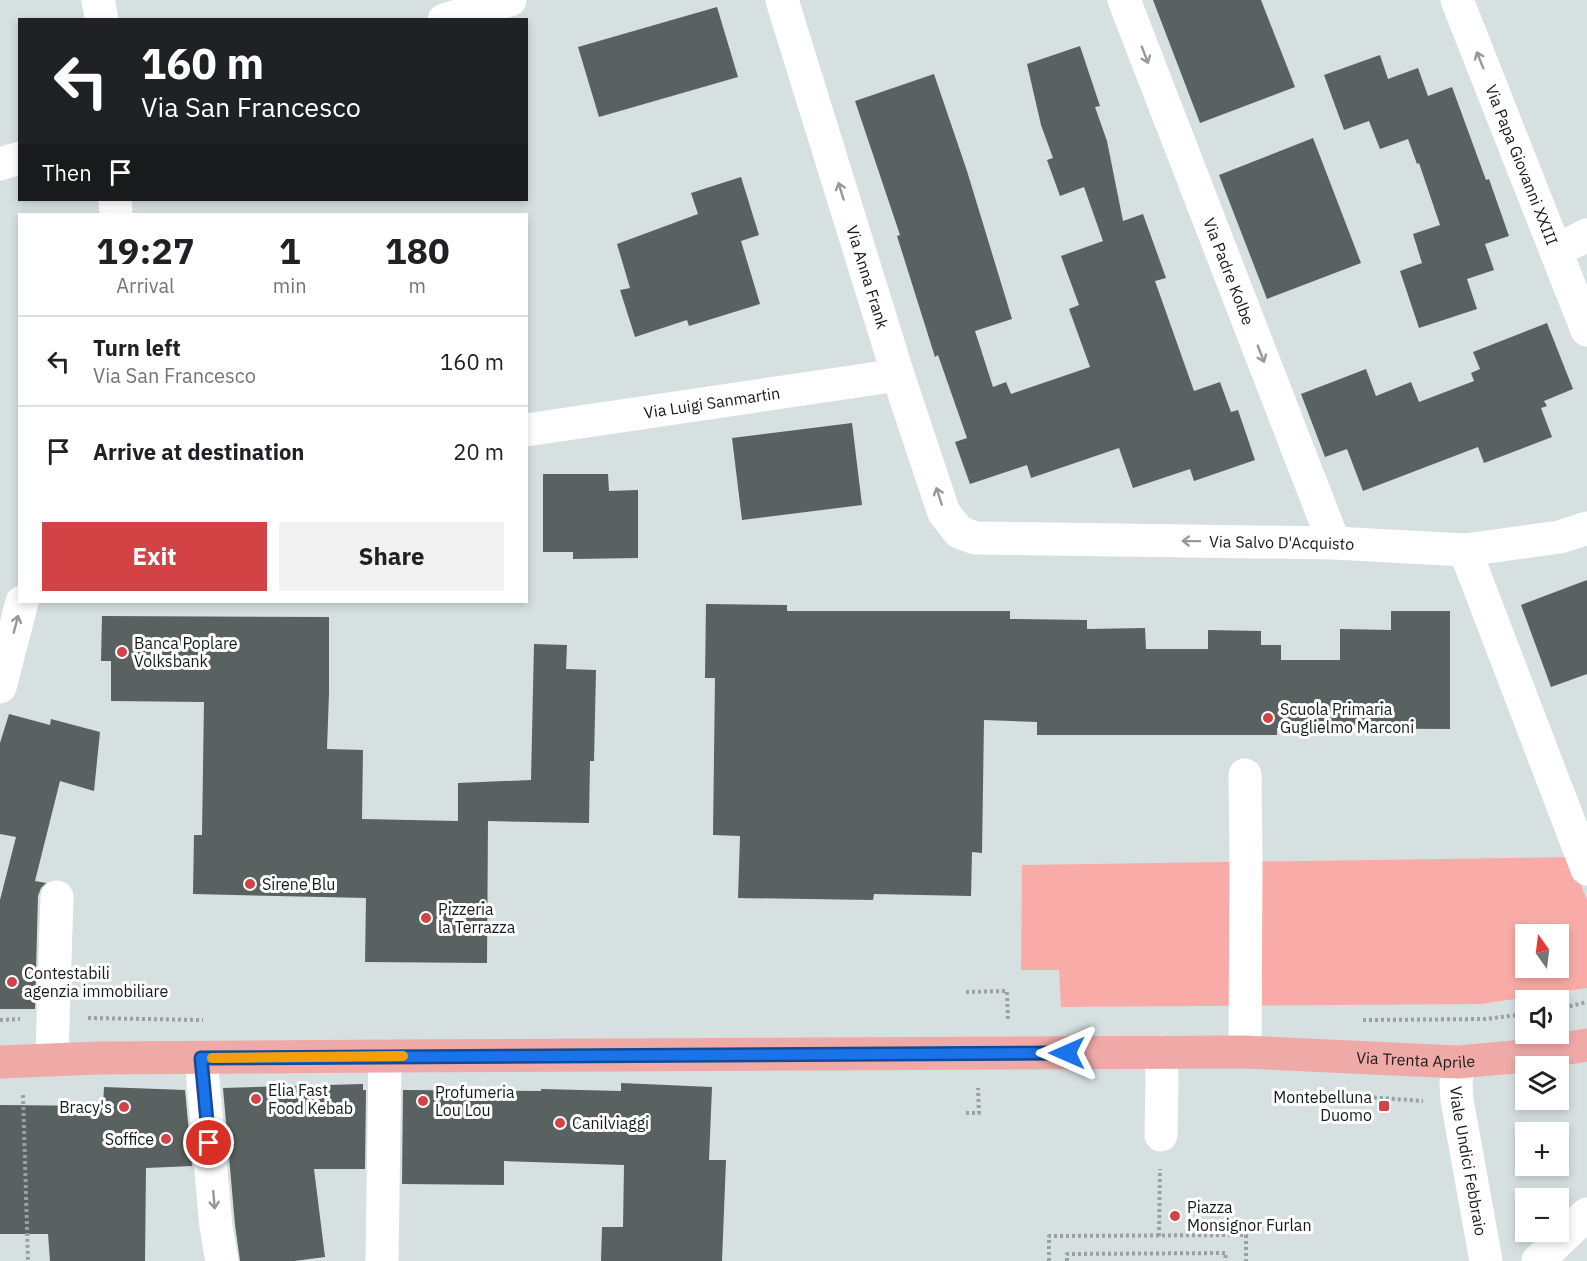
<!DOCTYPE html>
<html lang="en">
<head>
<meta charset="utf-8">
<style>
  :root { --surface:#fff; --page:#f2f2f2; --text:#202124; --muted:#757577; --line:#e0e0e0; --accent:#d34346 }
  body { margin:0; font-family:"IBM Plex Sans",sans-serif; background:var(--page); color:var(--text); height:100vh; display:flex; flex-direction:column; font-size:22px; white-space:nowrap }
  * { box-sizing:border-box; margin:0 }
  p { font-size:20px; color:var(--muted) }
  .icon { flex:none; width:33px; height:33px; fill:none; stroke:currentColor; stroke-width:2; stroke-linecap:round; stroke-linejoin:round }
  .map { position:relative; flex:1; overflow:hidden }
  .drawer { position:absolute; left:18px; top:213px; width:510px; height:390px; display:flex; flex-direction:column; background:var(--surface); border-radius:0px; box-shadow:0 3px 9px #0003 }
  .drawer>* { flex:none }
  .guide { position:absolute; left:18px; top:18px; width:510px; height:183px; border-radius:0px; box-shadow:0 3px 9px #0003; background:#202124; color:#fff; overflow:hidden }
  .needle { width:39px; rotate:346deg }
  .fabs { position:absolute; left:1515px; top:924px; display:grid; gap:12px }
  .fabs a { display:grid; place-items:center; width:54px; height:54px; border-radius:0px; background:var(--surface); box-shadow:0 3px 9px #0003; font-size:30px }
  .pin { position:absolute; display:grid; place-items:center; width:51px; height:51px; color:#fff; margin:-26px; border:3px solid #fff; border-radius:50%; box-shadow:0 2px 6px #0007 }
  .me { position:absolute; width:66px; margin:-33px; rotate:270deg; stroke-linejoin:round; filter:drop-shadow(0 0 4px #0008) }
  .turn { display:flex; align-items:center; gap:21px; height:126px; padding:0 24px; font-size:27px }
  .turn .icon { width:78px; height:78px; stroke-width:2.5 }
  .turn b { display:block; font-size:42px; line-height:51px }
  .then { display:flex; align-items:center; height:57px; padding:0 24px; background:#0003; gap:12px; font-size:22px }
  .eta { display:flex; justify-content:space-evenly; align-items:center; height:102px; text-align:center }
  .eta b { font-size:36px; font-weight:800; line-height:42px }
  .action { display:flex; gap:12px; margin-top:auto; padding:12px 24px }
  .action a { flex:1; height:69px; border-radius:0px; background:var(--accent); color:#fff; font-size:24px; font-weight:800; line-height:69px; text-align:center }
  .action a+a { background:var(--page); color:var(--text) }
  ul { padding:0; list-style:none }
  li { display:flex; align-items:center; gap:18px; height:90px; padding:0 24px; border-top:2px solid var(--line) }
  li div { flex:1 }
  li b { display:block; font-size:22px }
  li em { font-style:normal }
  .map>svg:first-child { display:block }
  .green { fill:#f9aca7; fill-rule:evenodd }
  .building { fill:#596161 }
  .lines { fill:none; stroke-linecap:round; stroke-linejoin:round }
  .path { stroke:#9aa1a1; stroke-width:4; stroke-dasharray:3 3; stroke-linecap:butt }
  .minor { stroke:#fff; stroke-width:33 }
  .major { stroke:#efaaa8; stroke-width:33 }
  .oneway { stroke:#979898 }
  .route-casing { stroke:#114b97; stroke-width:15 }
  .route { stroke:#1a73e8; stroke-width:10 }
  .slow { stroke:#f59e0b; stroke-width:10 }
  .poi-dot { fill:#d34346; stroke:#fff; stroke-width:2 }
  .labels { text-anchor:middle; stroke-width:6; stroke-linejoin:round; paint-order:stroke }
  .street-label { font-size:16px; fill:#171a1a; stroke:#fff }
  .poi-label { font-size:16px; fill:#171a1a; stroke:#fff; text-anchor:start }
</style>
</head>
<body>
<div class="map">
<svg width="1587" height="1261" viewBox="0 0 1587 1261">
  <rect width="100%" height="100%" fill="#d7e0e1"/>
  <path class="green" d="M1570 857 1587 900V988L1481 1004 1061 1007 1059 970H1021L1022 865ZM1526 934H1558V968H1526Z"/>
  <g class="building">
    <path d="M1153 0H1261L1295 87 1200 123Z"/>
    <path d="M717 7 738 77 599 117 578 47Z"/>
    <path d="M1080 46 1100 106 1095 107 1107 141 1123 221 1143 214 1166 278 1155 281 1194 391 1220 382 1231 412 1238 410 1255 460 1194 481 1190 469 1133 488 1119 448 1031 478 1027 465 970 484 955 442 967 438 938 355 935 357 897 236 900 235 855 101 934 74 967 171 1012 319 975 331 993 387 1006 382 1011 394 1090 367 1069 309 1079 305 1061 256 1103 241 1084 187 1060 196 1047 160 1053 158 1041 125 1027 64Z"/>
    <path d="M1380 55 1388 79 1418 68 1428 96 1452 87 1486 180 1489 179 1509 236 1485 244 1494 270 1467 279 1477 309 1419 328 1400 271 1422 263 1413 234 1440 225 1419 163 1417 164 1408 139 1380 149 1369 121 1344 130 1324 75Z"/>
    <path d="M1313 138 1361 263 1267 299 1219 175Z"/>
    <path d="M741 177 759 235 741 241 760 304 689 326 687 320 635 337 620 290 630 288 617 244 698 214 691 193Z"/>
    <path d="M1547 323 1573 389 1544 401 1547 406 1541 408 1552 437 1484 463 1478 447 1363 491 1347 449 1325 457 1301 394 1366 369 1376 396 1411 382 1419 402 1474 381 1471 373 1480 369 1473 352Z"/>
    <path d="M852 423 862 505 742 520 732 438Z"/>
    <path d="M543 474H608L609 491 638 490V558L573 559V552H543Z"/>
    <path d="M1587 580V674L1551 687 1521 605Z"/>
    <path d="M706 604 787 605V611H1010V619L1087 620V629L1145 628 1146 649H1208V630L1261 631V645H1281V660H1340V629L1391 630V611H1450V729L1277 728V735H1037V722L984 720 982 853 972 852 971 896 874 894 873 900 738 898 740 836 713 835 715 678H705Z"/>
    <path d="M102 616 329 617V693L327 749 363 750 362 819 458 821V783L531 780 534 644 567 645 566 669 596 670 594 761H590L589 823 488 821 487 963 365 962 366 898 193 894 194 835H202L204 702 111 701V661H101Z"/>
    <path d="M9 714 50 725 51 719 100 732 94 791 60 781 35 881 46 883 41 888 38 896 35 1009H0V900L16 837 0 834V743Z"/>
    <path d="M621 1083 712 1087 709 1160H726L722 1261H601L602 1227H623L624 1165 504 1161V1185L402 1184 403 1090 541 1091V1089L621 1091Z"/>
    <path d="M363 1084V1090H366L365 1169H314L325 1257 294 1261H240L235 1225 223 1088Z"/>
    <path d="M104 1087 185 1090 192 1166 146 1168 145 1261H50L48 1234H0V1105L103 1106Z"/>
  </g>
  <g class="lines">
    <g class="path">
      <path d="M966 992 1007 991 1008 1020"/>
      <path d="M1558 1009 1587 1002"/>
      <path d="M88 1018 203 1020"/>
      <path d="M0 1020 20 1019"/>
      <path d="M1363 1020 1485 1019 1526 1014"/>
      <path d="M1326 1094 1423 1101"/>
      <path d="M23 1095 28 1261"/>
      <path d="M966 1113H979L978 1088"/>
      <path d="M1159 1236 1160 1169"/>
      <path d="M1049 1261V1236L1246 1235V1261"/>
      <path d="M1067 1261V1254L1226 1253 1225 1261"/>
    </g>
    <g class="minor">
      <path d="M98 0 102 20"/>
      <path id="s1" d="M782 0 898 375 944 513 959 532 975 538 1334 543 1465 550 1560 537 1587 528"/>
      <path id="s2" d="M1124 0 1334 543"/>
      <path id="s3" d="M1457 0 1587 330"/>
      <path d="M444 20 510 0"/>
      <path d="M0 164 20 158"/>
      <path d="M115 200 116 214"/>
      <path d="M1556 251 1587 235"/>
      <path id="s4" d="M526 430 898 375"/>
      <path d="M1465 550 1587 869"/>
      <path d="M0 687 22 602"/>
      <path d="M1245 775 1246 861 1245 1052"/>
      <path d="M52 1053 57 897"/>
      <path d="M201 1058 216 1227 222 1261"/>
      <path id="s5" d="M1458 1062 1456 1084 1457 1100 1486 1261"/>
      <path d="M1161 1135 1162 1080 1161 1052"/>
      <path d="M382 1261 385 1056"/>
      <path d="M1538 1261 1587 1214"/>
    </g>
    <path class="major" id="s6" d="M0 1062 99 1058 385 1056 1245 1052 1458 1062 1514 1057 1587 1045"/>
  </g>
  <defs><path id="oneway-shaft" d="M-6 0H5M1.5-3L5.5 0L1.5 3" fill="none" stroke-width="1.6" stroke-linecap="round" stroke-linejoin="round" transform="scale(1.5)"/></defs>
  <g class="oneway">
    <use href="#oneway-shaft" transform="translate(1145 55) rotate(69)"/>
    <use href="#oneway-shaft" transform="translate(1480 60) rotate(-112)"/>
    <use href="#oneway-shaft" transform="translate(841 191) rotate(-107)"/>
    <use href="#oneway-shaft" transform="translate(1261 354) rotate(69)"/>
    <use href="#oneway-shaft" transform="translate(939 496) rotate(-108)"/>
    <use href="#oneway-shaft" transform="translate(1191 541) rotate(-179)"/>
    <use href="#oneway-shaft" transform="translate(16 624) rotate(-75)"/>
    <use href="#oneway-shaft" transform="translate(214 1200) rotate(85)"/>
  </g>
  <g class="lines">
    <g class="route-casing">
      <path id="route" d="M209 1143 201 1058 1067 1053"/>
    </g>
    <use href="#route" class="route"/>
    <path class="slow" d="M212 1058 403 1056"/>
  </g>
  <g class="poi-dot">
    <circle cx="122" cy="652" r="6"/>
    <circle cx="1268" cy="718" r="6"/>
    <circle cx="250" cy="884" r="6"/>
    <circle cx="426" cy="918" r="6"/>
    <circle cx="12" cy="982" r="6"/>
    <circle cx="256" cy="1099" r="6"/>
    <circle cx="423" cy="1101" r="6"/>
    <rect x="1378" y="1100" width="12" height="12" rx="3"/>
    <circle cx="124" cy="1107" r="6"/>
    <circle cx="560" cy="1123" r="6"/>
    <circle cx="166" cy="1139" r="6"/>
    <circle cx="1175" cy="1216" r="6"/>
  </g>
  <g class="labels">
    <g class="street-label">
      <text dy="6" stroke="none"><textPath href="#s3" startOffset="177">Via Papa Giovanni XXIII</textPath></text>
      <text dy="6" stroke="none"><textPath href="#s2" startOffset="291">Via Padre Kolbe</textPath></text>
      <text dy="6" stroke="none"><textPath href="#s1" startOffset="290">Via Anna Frank</textPath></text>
      <text dy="6" stroke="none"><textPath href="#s4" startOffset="188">Via Luigi Sanmartin</textPath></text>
      <text dy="6" stroke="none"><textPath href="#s1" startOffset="886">Via Salvo D'Acquisto</textPath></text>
      <text dy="6" stroke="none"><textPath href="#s6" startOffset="1416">Via Trenta Aprile</textPath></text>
      <text dy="6" stroke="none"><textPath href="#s5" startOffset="100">Viale Undici Febbraio</textPath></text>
    </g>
    <g class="poi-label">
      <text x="134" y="649">Banca Poplare<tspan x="134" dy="18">Volksbank</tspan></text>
      <text x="1280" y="715">Scuola Primaria<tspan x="1280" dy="18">Guglielmo Marconi</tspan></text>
      <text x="262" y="890">Sirene Blu</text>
      <text x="438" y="915">Pizzeria<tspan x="438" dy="18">la Terrazza</tspan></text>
      <text x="24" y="979">Contestabili<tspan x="24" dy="18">agenzia immobiliare</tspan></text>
      <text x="268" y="1096">Elia Fast<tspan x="268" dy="18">Food Kebab</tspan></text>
      <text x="435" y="1098">Profumeria<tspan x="435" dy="18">Lou Lou</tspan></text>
      <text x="1372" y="1103" text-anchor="end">Montebelluna<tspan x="1372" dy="18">Duomo</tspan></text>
      <text x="112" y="1113" text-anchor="end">Bracy's</text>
      <text x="572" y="1129">Canilviaggi</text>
      <text x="154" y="1145" text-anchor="end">Soffice</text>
      <text x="1187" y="1213">Piazza<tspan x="1187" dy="18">Monsignor Furlan</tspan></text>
    </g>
  </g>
</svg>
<div class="fabs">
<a><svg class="needle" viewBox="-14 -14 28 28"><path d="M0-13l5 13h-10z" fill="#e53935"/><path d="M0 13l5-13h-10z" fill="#757577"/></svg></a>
<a><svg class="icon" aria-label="sound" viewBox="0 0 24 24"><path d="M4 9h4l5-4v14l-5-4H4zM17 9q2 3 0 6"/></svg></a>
<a><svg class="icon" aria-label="layers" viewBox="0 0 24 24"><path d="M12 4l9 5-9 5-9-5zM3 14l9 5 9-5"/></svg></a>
<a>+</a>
<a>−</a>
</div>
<div class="pin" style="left:209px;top:1143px;background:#d93025"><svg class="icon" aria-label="arrive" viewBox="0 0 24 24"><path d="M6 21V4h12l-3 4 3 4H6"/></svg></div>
<svg class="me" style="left:1067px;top:1053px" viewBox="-20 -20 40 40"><path d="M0-17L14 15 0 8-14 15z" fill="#1a73e8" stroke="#fff" stroke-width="4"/></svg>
<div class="guide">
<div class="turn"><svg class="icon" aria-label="left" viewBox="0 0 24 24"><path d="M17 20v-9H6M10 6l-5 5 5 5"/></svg><div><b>160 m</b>Via San Francesco</div></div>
<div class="then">Then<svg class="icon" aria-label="arrive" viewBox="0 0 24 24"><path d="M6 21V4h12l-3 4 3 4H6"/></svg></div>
</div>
<section class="drawer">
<div class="eta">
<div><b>19:27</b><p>Arrival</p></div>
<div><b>1</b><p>min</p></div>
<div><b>180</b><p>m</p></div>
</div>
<ul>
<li><svg class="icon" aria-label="left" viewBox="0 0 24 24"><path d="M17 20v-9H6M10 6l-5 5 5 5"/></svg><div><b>Turn left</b><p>Via San Francesco</p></div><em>160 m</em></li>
<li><svg class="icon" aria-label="arrive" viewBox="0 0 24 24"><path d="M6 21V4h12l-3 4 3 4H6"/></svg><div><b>Arrive at destination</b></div><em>20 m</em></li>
</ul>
<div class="action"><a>Exit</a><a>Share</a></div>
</section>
</div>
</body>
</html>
